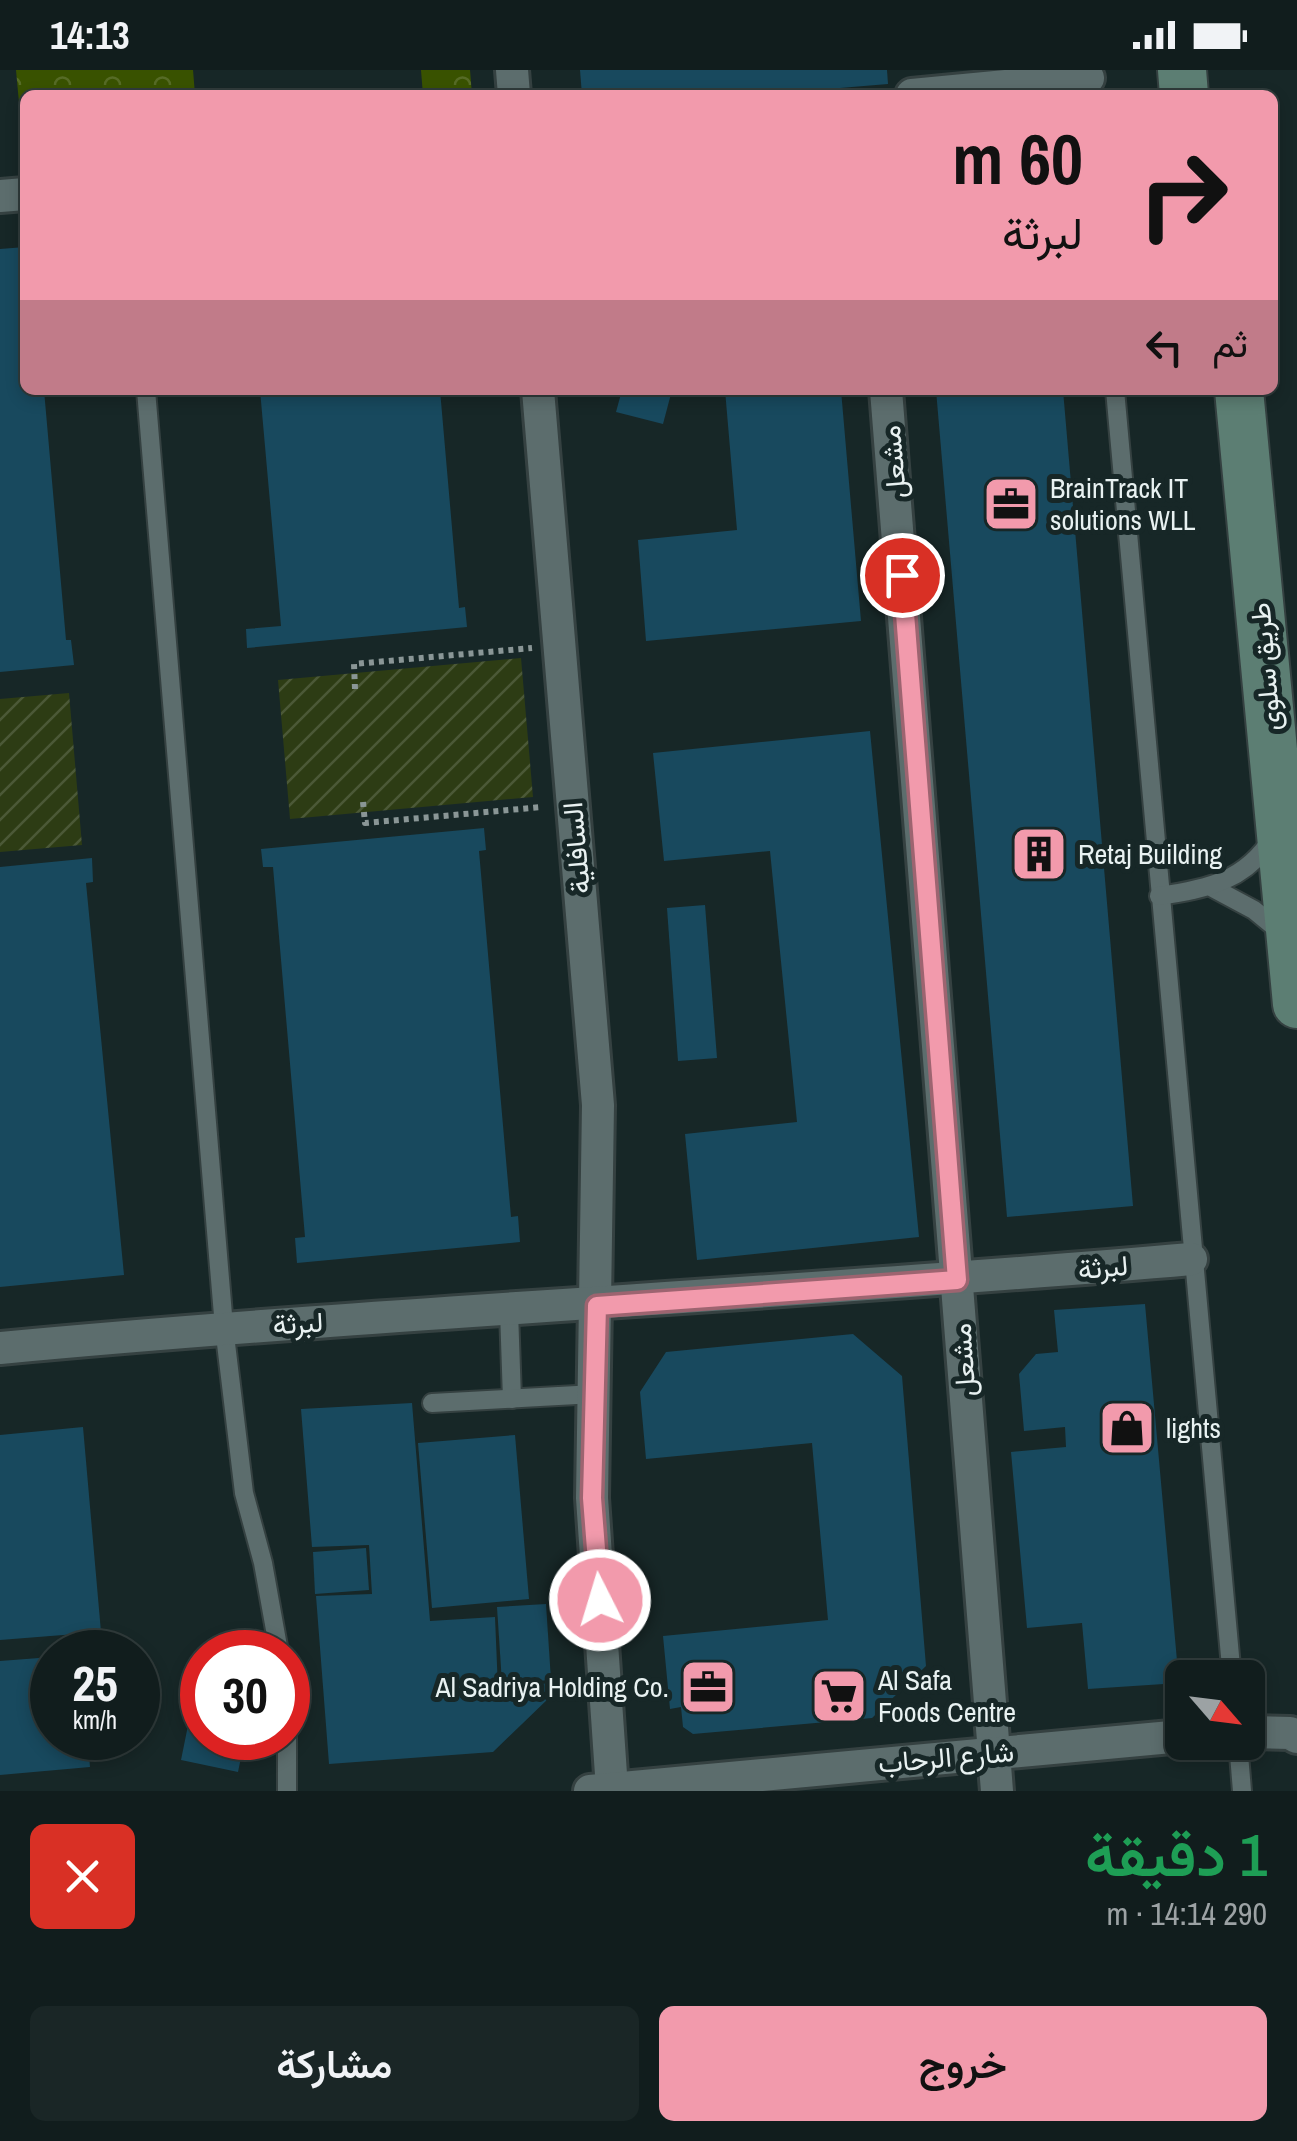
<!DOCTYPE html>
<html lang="ar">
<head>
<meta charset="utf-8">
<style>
  :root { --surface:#111d1d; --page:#1a2626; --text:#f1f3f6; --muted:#9ca2a4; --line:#303b3b; --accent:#f29aac }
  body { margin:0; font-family:"Archivo Narrow",Vazirmatn,sans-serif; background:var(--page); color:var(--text); direction:rtl; height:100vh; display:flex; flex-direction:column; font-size:38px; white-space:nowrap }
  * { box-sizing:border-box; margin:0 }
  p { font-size:32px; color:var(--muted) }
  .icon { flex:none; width:55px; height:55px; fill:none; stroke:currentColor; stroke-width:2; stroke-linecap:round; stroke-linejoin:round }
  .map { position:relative; height:1721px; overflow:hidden; direction:ltr }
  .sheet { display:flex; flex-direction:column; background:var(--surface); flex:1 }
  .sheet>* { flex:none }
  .guide { position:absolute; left:20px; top:20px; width:1258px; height:305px; border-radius:15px; box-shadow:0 5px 15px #0003,0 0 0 2px var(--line); direction:rtl; background:#f29aac; color:#111; overflow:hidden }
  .needle { width:65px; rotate:118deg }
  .fabs { position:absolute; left:1165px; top:1590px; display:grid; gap:20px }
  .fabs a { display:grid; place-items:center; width:100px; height:100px; border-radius:15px; background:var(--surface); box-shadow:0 5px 15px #0003,0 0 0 2px var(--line); font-size:50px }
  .speed { position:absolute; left:30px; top:1560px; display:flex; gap:20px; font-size:50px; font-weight:700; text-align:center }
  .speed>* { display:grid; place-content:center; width:130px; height:130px; border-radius:50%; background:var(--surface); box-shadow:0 5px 15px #0003,0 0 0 2px var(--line); line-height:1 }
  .speed small { font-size:25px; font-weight:400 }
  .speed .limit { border:15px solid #d22; background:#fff; color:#111 }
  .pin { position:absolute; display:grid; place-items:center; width:85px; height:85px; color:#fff; margin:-42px; border:5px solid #fff; border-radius:50%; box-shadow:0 2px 10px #0007 }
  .me { position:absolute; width:110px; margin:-55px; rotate:355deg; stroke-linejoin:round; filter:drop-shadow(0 0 8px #0008) }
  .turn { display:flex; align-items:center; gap:35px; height:210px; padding:0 30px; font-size:45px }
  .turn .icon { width:130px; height:130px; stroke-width:2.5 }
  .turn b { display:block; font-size:70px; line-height:85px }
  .then { display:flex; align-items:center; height:95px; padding:0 30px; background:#0003; gap:20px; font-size:38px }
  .round { display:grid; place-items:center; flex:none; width:105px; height:105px; border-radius:15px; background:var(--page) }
  .summary { display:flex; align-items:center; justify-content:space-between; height:170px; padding:0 30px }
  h1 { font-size:60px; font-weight:600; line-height:75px; color:#1e9e55 }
  .cta { display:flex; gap:20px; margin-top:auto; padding:20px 30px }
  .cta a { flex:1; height:115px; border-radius:15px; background:var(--accent); color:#111; font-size:40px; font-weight:600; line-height:115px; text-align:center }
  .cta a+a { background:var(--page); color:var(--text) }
  .status { display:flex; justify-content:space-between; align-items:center; height:70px; padding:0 50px; background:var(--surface); direction:ltr }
  .status svg { height:28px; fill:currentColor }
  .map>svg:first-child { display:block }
  .forest { fill:url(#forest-crowns) }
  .garden { fill:url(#garden-furrows) }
  .building { fill:#18495e }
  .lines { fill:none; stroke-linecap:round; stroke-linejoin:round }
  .lane-casing { stroke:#354141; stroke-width:22 }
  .street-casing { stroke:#354141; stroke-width:38 }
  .secondary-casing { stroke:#354141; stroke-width:52 }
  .path { stroke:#8a9696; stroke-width:6; stroke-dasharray:5 5; stroke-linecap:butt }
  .lane { stroke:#5c6d6d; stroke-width:18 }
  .street { stroke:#5c6d6d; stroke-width:32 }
  .secondary { stroke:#5c7e73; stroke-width:48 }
  .route-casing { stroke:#9d6470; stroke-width:25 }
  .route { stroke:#f29aac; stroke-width:18 }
  .labels { text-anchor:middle; stroke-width:10; stroke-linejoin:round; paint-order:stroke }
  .street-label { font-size:28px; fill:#e8f1f1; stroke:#172727 }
  .poi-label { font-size:28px; fill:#e8f1f1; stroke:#172727; text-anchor:start }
</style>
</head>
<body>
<div class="status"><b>14:13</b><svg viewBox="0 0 49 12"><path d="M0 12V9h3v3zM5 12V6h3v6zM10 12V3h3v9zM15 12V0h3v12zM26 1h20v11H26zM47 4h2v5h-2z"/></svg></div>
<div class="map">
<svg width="1297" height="1721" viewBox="0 0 1297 1721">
  <defs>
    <pattern id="forest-crowns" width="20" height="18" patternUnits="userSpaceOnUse" patternTransform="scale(2.5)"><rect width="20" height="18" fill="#395200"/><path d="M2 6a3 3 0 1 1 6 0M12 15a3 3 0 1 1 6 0" fill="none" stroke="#566b26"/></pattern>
    <pattern id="garden-furrows" width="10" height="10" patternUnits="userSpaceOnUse" patternTransform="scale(2.5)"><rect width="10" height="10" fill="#2d3c14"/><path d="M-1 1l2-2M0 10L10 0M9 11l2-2" fill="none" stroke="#4b5937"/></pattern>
  </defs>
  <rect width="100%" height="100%" fill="#172727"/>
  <g class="forest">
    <path d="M16 0H193L195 25H25V98Z"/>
    <path d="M421 0H470L472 25H423Z"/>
  </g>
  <g class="garden">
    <path d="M521 588 533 727 290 749 278 610Z"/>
    <path d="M69 623 82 775 0 782V629Z"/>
  </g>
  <g class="building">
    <path d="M580 0H887L888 14 757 25H582Z"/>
    <path d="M25 177V320H44L66 570H71L74 595 0 602V179Z"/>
    <path d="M260 320H440L459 538 465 537 467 557 247 578 246 559 281 556Z"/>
    <path d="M622 320H672L663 354 616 342Z"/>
    <path d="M725 320H841L861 551 646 571 638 470 737 460Z"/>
    <path d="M936 320H1063L1133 1136 1007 1147Z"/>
    <path d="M870 661 919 1167 697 1190 685 1064 797 1052 770 781 664 791 653 683Z"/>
    <path d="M484 758 486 780 479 781 511 1147 518 1146 520 1172 297 1193 295 1168 305 1167 273 797H263L261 779Z"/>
    <path d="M92 788 93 812 86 813 124 1205 0 1217V797Z"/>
    <path d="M705 835 717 988 678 991 667 838Z"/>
    <path d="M1145 1234 1179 1613 1088 1619 1082 1553 1027 1558 1011 1382 1066 1377 1065 1357 1024 1361 1019 1304 1036 1284 1058 1282 1054 1240Z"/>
    <path d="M853 1264 902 1306 926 1596 872 1648 693 1664 683 1657 681 1637 670 1639 663 1566 828 1550 812 1373 646 1389 640 1322 666 1282Z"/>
    <path d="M412 1333 430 1551 495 1547 498 1619 550 1613V1627L493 1682 329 1694 316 1526 372 1524 369 1475 312 1477 301 1339Z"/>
    <path d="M83 1357 101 1562 0 1570V1365Z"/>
    <path d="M515 1365 529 1529 432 1538 418 1373Z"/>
    <path d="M366 1478 369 1520 315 1524 313 1482Z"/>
    <path d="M546 1534 551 1610 502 1613 497 1537Z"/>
    <path d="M52 1587V1668L132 1670 88 1674 90 1697 0 1705V1591Z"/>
    <path d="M201 1591 202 1668H245L238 1702 181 1690Z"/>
  </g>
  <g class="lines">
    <g class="lane-casing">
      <g id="lane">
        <path d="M146 320 224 1257 244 1423 263 1493 279 1582"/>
        <path d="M1115 320 1232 1608"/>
        <path d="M1213 818 1254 840 1283 864"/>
        <path d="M1159 826C1207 819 1246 811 1273 767"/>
        <path d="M509 1241 512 1329"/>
        <path d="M432 1333 595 1324"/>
        <path d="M287 1668V1721"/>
        <path d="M1238 1672 1242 1721"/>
      </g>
    </g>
    <g class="street-casing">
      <g id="street">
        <path d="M512 0 514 25"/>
        <path d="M912 25 1088 8"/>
        <path d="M0 126 25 124"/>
        <path d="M538 320 598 1035 592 1428 612 1719"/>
        <path d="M886 320 997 1721"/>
        <path d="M0 1278C396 1241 794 1224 1191 1189"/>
        <path d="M1248 1662 1290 1663 1297 1667"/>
        <path d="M590 1721 1182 1666"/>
      </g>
    </g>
    <g class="secondary-casing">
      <g id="secondary">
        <path d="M1182 0 1184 25"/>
        <path d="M1239 320 1297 934"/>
      </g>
    </g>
    <g class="path">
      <path d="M355 619 354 594 532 578"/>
      <path d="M363 732 365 753 542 737"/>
    </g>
    <use href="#lane" class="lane"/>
    <use href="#street" class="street"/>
    <use href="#secondary" class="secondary"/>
  </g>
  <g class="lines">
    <g class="route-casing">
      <path id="route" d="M600 1530 592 1428 597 1236 957 1210 902 505"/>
    </g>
    <use href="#route" class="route"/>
  </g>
  <defs>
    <g id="office-square" transform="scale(2.875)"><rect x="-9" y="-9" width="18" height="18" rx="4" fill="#f29aac" stroke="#172727"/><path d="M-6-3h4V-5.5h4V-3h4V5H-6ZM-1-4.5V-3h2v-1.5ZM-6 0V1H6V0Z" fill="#111"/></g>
    <g id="building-square" transform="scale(2.875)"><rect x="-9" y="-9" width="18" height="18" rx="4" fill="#f29aac" stroke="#172727"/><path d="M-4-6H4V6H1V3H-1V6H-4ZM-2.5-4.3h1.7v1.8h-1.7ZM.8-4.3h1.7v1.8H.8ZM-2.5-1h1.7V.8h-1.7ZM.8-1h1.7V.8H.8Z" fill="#111"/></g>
    <g id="shop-square" transform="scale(2.875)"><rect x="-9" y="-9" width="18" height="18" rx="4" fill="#f29aac" stroke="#172727"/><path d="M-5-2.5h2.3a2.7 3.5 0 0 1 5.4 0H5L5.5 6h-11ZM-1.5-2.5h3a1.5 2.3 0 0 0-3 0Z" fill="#111"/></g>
    <g id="supermarket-square" transform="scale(2.875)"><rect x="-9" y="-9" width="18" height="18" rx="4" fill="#f29aac" stroke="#172727"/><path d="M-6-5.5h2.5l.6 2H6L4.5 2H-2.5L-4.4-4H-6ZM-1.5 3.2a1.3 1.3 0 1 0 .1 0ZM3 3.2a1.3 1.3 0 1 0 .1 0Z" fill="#111"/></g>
  </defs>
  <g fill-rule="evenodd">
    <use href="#office-square" x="1011" y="434"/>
    <use href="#building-square" x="1039" y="784"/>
    <use href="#shop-square" x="1127" y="1358"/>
    <use href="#office-square" x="708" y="1617"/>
    <use href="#supermarket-square" x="839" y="1626"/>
  </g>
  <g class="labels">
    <g class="street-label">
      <text transform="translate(893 392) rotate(-95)" y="10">مشعل</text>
      <text transform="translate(1265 597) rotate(-95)" y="10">طريق سلوى</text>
      <text transform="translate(576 778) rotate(-95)" y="10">السافلية</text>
      <text transform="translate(1103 1197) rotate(-5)" y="10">لبرثة</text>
      <text transform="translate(298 1253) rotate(-3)" y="10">لبرثة</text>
      <text transform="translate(963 1290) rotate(-94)" y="10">مشعل</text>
      <text transform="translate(946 1687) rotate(-5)" y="10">شارع الرحاب</text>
    </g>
    <g class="poi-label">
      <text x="1050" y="428">BrainTrack IT<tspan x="1050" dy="32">solutions WLL</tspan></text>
      <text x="1078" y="794">Retaj Building</text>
      <text x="1166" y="1368">lights</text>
      <text x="878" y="1620">Al Safa<tspan x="878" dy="32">Foods Centre</tspan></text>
      <text x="669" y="1627" text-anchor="end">Al Sadriya Holding Co.</text>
    </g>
  </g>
</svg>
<div class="fabs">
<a><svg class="needle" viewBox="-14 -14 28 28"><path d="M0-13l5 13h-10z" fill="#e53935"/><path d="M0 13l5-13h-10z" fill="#9ca2a4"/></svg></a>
</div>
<div class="speed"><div>25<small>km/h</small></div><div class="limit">30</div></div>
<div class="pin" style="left:902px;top:505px;background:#d93025"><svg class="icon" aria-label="arrive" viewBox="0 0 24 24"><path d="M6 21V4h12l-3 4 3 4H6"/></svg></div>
<svg class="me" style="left:600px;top:1530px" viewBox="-20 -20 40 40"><circle r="17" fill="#f29aac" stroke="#fff" stroke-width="3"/><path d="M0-11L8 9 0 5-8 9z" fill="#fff"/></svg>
<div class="guide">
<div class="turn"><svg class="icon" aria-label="right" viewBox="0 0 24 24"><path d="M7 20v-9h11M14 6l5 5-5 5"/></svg><div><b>60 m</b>لبرثة</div></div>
<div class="then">ثم<svg class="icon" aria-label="left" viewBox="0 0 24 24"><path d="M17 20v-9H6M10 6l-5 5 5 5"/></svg></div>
</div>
</div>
<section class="sheet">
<div class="summary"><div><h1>1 دقيقة</h1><p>290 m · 14:14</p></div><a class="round" style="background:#d93025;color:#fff"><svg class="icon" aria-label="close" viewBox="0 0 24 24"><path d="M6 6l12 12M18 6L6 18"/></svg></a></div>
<div class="cta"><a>خروج</a><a>مشاركة</a></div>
</section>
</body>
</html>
